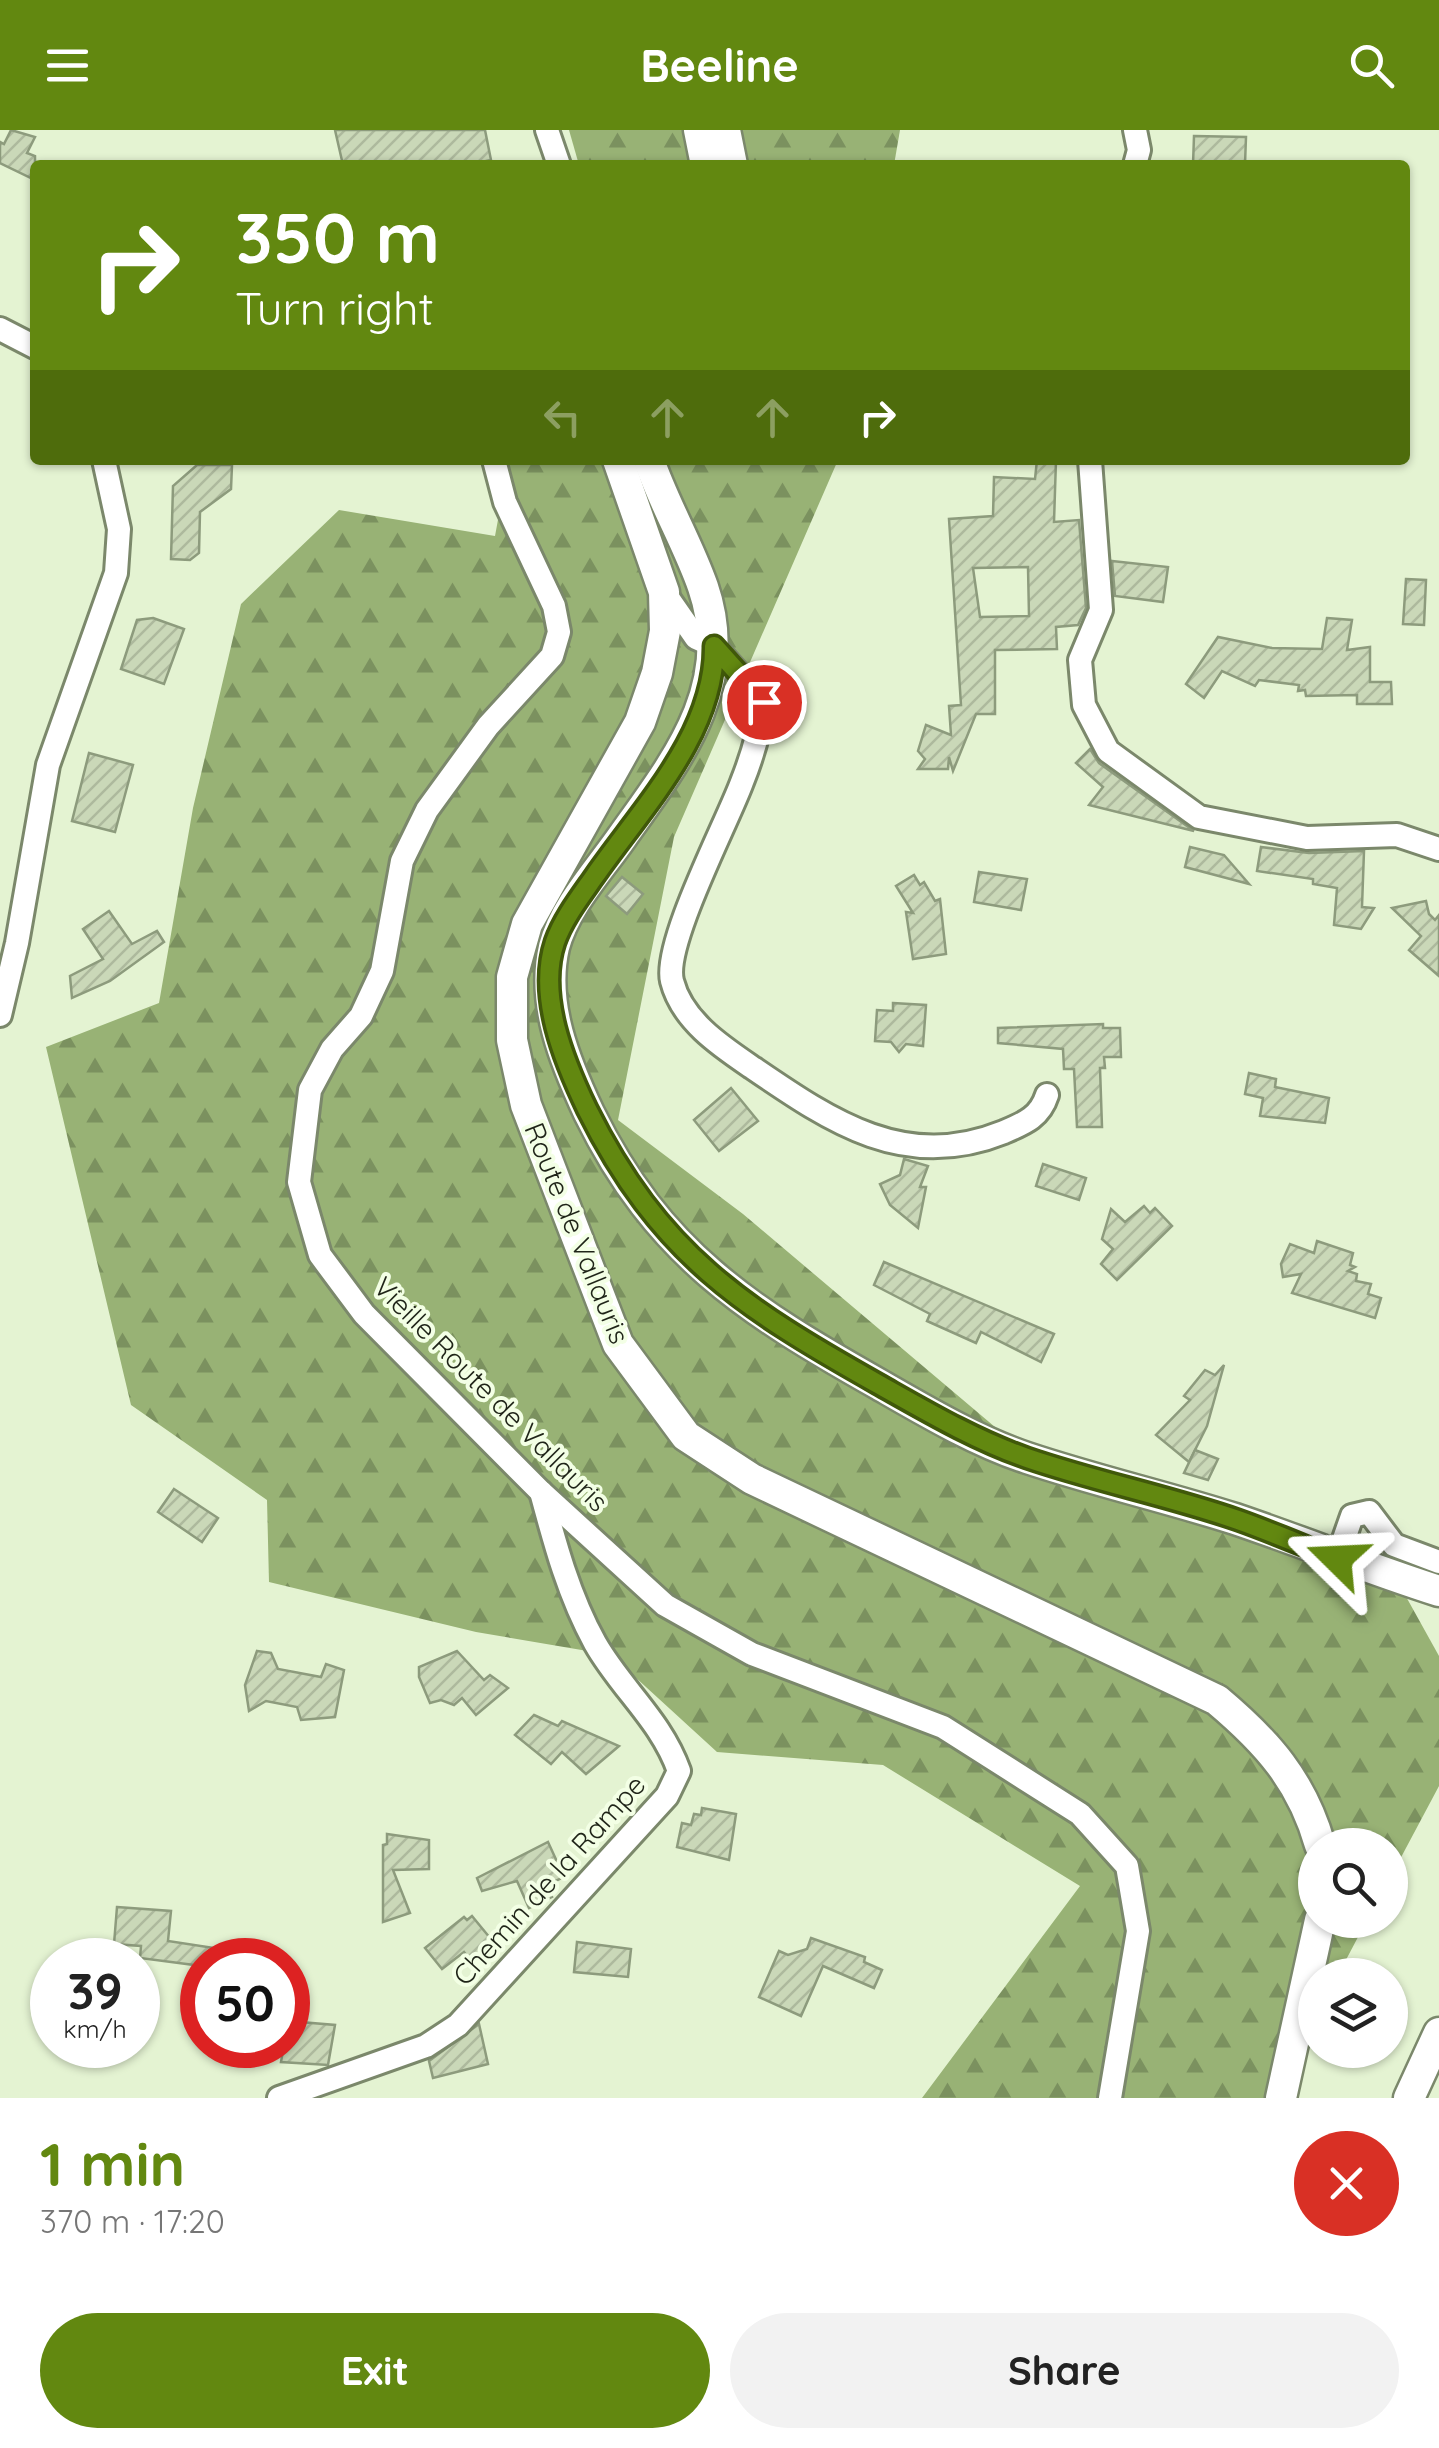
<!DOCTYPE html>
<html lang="en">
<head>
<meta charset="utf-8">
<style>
  :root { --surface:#fff; --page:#f2f2f2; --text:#222; --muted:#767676; --accent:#628810 }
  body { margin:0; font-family:Quicksand,sans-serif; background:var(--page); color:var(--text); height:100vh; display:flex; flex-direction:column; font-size:38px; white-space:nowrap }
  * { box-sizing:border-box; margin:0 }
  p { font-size:32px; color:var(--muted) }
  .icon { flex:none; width:55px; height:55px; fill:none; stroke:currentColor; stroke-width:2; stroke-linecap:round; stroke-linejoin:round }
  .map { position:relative; height:1968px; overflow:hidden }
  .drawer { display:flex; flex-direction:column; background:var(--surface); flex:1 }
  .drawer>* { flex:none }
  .guide { position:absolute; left:30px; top:30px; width:1380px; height:305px; border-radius:10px; box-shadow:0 2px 8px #0004; background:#628810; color:#fff; overflow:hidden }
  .fabs { position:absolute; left:1298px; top:1698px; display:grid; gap:20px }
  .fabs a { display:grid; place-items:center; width:110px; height:110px; border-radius:50%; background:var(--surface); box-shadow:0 2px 8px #0004; font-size:50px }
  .speed { position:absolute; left:30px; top:1808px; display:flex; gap:20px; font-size:50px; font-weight:700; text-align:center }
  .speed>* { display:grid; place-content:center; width:130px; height:130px; border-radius:50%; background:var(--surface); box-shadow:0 2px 8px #0004; line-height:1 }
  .speed small { font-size:25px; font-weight:400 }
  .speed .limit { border:15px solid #d22; background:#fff; color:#111 }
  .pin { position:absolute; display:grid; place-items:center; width:85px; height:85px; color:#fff; margin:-42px; border:5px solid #fff; border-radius:50%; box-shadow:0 2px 10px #0007 }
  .me { position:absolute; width:110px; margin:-55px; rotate:291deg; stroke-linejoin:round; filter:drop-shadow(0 0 8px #0008) }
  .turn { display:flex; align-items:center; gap:35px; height:210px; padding:0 40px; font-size:45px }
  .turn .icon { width:130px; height:130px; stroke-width:2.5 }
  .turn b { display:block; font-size:70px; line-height:85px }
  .lanes { display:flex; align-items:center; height:95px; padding:0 40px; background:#0003; justify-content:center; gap:50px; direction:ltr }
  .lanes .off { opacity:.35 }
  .round { display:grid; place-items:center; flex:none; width:105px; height:105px; border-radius:52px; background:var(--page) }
  .headline { display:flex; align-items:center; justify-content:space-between; height:170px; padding:0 40px }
  h1 { font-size:60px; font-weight:700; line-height:75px; color:var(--accent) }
  .button { display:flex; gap:20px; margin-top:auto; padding:20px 40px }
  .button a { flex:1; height:115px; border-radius:60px; background:var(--accent); color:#fff; font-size:40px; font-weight:700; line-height:115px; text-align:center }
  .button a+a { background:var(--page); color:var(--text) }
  header { display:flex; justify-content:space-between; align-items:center; height:130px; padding:0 40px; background:var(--accent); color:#fff; font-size:45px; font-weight:700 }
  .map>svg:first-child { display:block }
  .forest { fill:url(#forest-firs) }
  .building { fill:url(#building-hatch); stroke:#8d9b7d; stroke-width:2.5; fill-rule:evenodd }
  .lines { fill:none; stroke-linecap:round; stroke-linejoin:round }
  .street-casing { stroke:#7b886b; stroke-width:28 }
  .secondary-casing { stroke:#7b886b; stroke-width:35 }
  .street { stroke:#fff; stroke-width:22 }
  .secondary { stroke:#fff; stroke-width:30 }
  .route-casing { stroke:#40580a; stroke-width:25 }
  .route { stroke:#628810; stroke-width:18 }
  .labels { text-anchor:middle; stroke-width:8; stroke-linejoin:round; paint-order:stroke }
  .street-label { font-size:28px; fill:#1f2418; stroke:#f3ffe5 }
</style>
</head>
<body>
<header><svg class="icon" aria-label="menu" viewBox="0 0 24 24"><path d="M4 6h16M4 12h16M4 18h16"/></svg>Beeline<svg class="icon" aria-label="search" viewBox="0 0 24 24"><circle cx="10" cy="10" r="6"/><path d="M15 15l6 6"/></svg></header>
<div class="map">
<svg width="1439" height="1968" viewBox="0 0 1439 1968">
  <defs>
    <pattern id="forest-firs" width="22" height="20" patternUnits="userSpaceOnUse" patternTransform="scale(2.5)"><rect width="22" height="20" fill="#98b275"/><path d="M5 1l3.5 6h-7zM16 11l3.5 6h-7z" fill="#7b915f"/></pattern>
    <pattern id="building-hatch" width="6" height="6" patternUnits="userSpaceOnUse" patternTransform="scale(2.5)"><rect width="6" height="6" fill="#cad8b8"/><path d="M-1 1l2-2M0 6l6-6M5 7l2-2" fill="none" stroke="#adb99d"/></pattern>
  </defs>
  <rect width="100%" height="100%" fill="#e4f3d2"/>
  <g class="forest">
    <path d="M569 0H900L894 35H579Z"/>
    <path d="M509 330H838L674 707 618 990 743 1084 1008 1308 1404 1463 1439 1526V1656L1390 1748V1715H1315V1790H1367L1338 1845H1315V1888L1274 1968H922L1080 1756 883 1635 717 1622 611 1525 476 1502 269 1452 267 1370 131 1275 46 917 159 873 193 678 241 474 339 380 495 406Z"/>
  </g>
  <g class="building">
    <path d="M11 0 35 7 27 23 35 26V50L0 33V12L4 14Z"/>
    <path d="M335 0H485L491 30 468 35H343Z"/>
    <path d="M1194 6 1246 7 1245 34 1193 35Z"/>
    <path d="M1037 330H1056L1054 392 1079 390 1086 478 1078 495 1056 497 1057 519 995 520V584H976L953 641 949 627 948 639H918L925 629 918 621 926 595 951 605 949 576 961 575 949 389 993 386 994 347 1035 349ZM1028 437 1029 486 980 487 973 438Z"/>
    <path d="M197 335H232L231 359 200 382 199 423 190 430 171 429 173 356Z"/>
    <path d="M1112 431 1168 437 1163 472 1115 466Z"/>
    <path d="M1406 449 1426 450 1424 495 1403 494Z"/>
    <path d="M153 488 184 499 164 554 121 539 137 490Z"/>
    <path d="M1327 488 1352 490 1347 520 1370 517V552H1391L1392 574H1357V565L1306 566 1305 560 1298 561 1299 555 1259 550 1255 556 1222 541 1204 568 1186 554 1218 507 1272 518 1322 519Z"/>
    <path d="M1090 619 1099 633 1194 701 1089 675 1103 657 1076 633Z"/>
    <path d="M89 623 133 635 115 702 72 691Z"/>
    <path d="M1190 717 1224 725 1249 754 1185 737Z"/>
    <path d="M1261 717 1309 723 1364 721 1362 777 1374 778 1361 799 1334 795 1337 758 1313 754V749L1257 741Z"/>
    <path d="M979 742 1027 749 1021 780 974 772Z"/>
    <path d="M914 745 920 755 924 752 935 771 940 769 946 824 913 829 906 782 913 783 896 756Z"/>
    <path d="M622 747 643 764 627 784 606 766Z"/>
    <path d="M1426 771 1429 784 1435 790 1439 785V846L1409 820 1421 806 1392 778Z"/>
    <path d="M109 781 132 814 157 801 164 812 110 851 72 868 70 846 103 829 83 799Z"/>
    <path d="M893 873 926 875 923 916 906 914 899 922 891 912 875 911 877 880 893 881Z"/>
    <path d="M1103 894V898H1120L1121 927H1104L1105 938H1100L1102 997H1077L1074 939H1064L1063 919 998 913V898Z"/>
    <path d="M1249 943 1276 949 1275 957 1329 968 1325 993 1260 986 1263 968 1245 964Z"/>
    <path d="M731 958 758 991 719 1021 694 990Z"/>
    <path d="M904 1029 928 1036 920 1057H926L918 1098 890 1075 880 1054 900 1045Z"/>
    <path d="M1043 1034 1086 1048 1079 1070 1036 1056Z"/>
    <path d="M1144 1076 1150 1083 1155 1078 1172 1096 1117 1150 1101 1134 1113 1119 1102 1109 1111 1079 1125 1092Z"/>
    <path d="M1317 1111 1353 1123 1350 1135 1355 1137 1348 1141 1357 1144 1356 1151 1371 1154 1368 1164 1381 1168 1375 1188 1292 1163 1301 1144 1283 1147 1281 1134 1290 1114 1314 1123Z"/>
    <path d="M884 1132 1054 1204 1041 1232 981 1202 976 1213 927 1191 930 1184 874 1155Z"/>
    <path d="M1224 1235 1207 1296 1189 1332 1156 1305 1190 1270 1184 1266 1205 1240 1215 1245Z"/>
    <path d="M1195 1320 1218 1329 1208 1350 1184 1343Z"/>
    <path d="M174 1359 218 1388 202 1412 158 1382Z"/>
    <path d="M257 1521 271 1523 278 1539 321 1547 326 1534 344 1540 335 1587 301 1590 297 1577 266 1571 249 1581 245 1555Z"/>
    <path d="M457 1521 484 1550 490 1545 508 1558 476 1585 462 1568 454 1575 441 1570 430 1573 419 1547V1537Z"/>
    <path d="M534 1585 558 1596 562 1591 619 1616 586 1644 562 1622 551 1634 515 1605Z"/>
    <path d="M702 1678 736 1684 729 1730 677 1717 682 1693 691 1695 694 1684 701 1685Z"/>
    <path d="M387 1704 429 1710V1739L393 1740 410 1783 383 1792V1715L387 1714Z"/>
    <path d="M548 1712 564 1747 547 1755 552 1767 529 1778 517 1751 482 1761 477 1748Z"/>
    <path d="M117 1777 171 1781 168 1811 214 1818 212 1830H202V1836L140 1828 141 1816 114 1814Z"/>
    <path d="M472 1786 495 1814 472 1832 464 1822 442 1839 425 1818 464 1787 467 1790Z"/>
    <path d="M811 1808 865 1827 864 1832 882 1840 874 1858 823 1836 801 1886 759 1867 779 1821 788 1825 807 1819Z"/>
    <path d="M577 1812 631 1819 628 1847 574 1842Z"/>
    <path d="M288 1891 335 1895 328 1935 281 1932 284 1915H288Z"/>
    <path d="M479 1894 488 1934 433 1948 429 1931Z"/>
  </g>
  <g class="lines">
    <g class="street-casing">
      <g id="street">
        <path d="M547 0 559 35"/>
        <path d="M1135 35 1139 20 1135 0"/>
        <path d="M0 199 35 217"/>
        <path d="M494 330 505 372 554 476 559 502 552 526 488 596 427 680 402 731 382 841 361 886 332 919 310 960 299 1052 320 1125 364 1184 541 1362 665 1475 752 1524 943 1597 1080 1684 1127 1736 1138 1801 1110 1968"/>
        <path d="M1090 330 1101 480 1080 530 1084 575 1108 621 1199 687 1307 708 1397 705 1439 719"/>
        <path d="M664 462 696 508 714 516 764 572C760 599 752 627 742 652 727 693 663 814 672 851 682 891 722 917 753 938 832 992 905 1042 1004 1002 1025 993 1040 987 1047 965"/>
        <path d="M0 885 17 813 48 635 116 443 119 399 104 330"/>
        <path d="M1337 1429 1352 1386 1369 1382 1394 1415 1439 1432"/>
        <path d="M279 1968 426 1916 458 1895 667 1666 679 1641C661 1590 621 1559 595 1513 569 1466 555 1414 541 1362"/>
      </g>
    </g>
    <g class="secondary-casing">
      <g id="secondary">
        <path d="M699 0 706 35"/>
        <path d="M725 0 732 35"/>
        <path d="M618 330 664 462 665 501 657 543 640 592 527 794 512 847V910L526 975 618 1214 686 1306 752 1349 1217 1570C1267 1612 1302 1651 1320 1715"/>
        <path d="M649 330C664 374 688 414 703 457 737 556 676 631 622 707 599 740 564 778 554 817 541 874 565 932 589 983 658 1124 749 1181 880 1255 927 1282 976 1311 1027 1328 1096 1351 1166 1367 1235 1389 1303 1412 1370 1439 1439 1461"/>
        <path d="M1281 1968 1320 1790"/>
        <path d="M1409 1968 1439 1903"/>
      </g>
    </g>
    <use href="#street" class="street"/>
    <use href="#secondary" class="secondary"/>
  </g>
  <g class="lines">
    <g class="route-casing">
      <path id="route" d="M764 572 714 516C715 604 641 679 594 747 580 767 563 789 555 812 537 866 564 931 587 979 659 1124 743 1178 878 1254 926 1281 975 1310 1027 1328 1097 1352 1169 1366 1238 1390 1272 1402 1304 1416 1337 1429"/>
    </g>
    <use href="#route" class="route"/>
  </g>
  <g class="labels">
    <g class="street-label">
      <text transform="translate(577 1103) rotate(68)" y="10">Route de Vallauris</text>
      <text transform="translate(491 1264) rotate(45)" y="10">Vieille Route de Vallauris</text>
      <text transform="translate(549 1750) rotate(-48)" y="10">Chemin de la Rampe</text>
    </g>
  </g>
</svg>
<div class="fabs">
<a><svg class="icon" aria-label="search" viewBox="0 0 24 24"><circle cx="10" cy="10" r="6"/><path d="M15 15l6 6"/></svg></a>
<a><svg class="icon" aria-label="layers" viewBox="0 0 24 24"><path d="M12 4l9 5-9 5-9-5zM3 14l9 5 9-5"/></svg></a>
</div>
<div class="speed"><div>39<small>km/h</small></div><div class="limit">50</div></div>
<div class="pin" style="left:764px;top:572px;background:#d93025"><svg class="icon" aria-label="arrive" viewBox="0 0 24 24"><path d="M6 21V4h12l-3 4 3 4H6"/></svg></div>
<svg class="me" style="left:1337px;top:1429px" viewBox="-20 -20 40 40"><path d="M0-17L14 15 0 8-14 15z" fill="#628810" stroke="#fff" stroke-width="4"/></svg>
<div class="guide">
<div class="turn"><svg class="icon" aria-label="right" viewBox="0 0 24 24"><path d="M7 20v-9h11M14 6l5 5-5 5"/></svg><div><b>350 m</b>Turn right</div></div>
<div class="lanes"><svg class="icon off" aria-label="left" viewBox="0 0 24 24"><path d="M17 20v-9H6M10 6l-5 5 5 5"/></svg><svg class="icon off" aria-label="ahead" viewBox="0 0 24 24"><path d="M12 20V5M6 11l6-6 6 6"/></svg><svg class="icon off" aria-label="ahead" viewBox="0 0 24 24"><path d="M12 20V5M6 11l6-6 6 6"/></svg><svg class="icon" aria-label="right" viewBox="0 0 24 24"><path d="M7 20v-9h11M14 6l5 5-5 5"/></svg></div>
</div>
</div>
<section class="drawer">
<div class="headline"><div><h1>1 min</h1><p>370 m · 17:20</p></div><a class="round" style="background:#d93025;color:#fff"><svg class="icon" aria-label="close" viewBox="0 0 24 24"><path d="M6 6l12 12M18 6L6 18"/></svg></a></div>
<div class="button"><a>Exit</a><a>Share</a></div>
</section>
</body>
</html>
